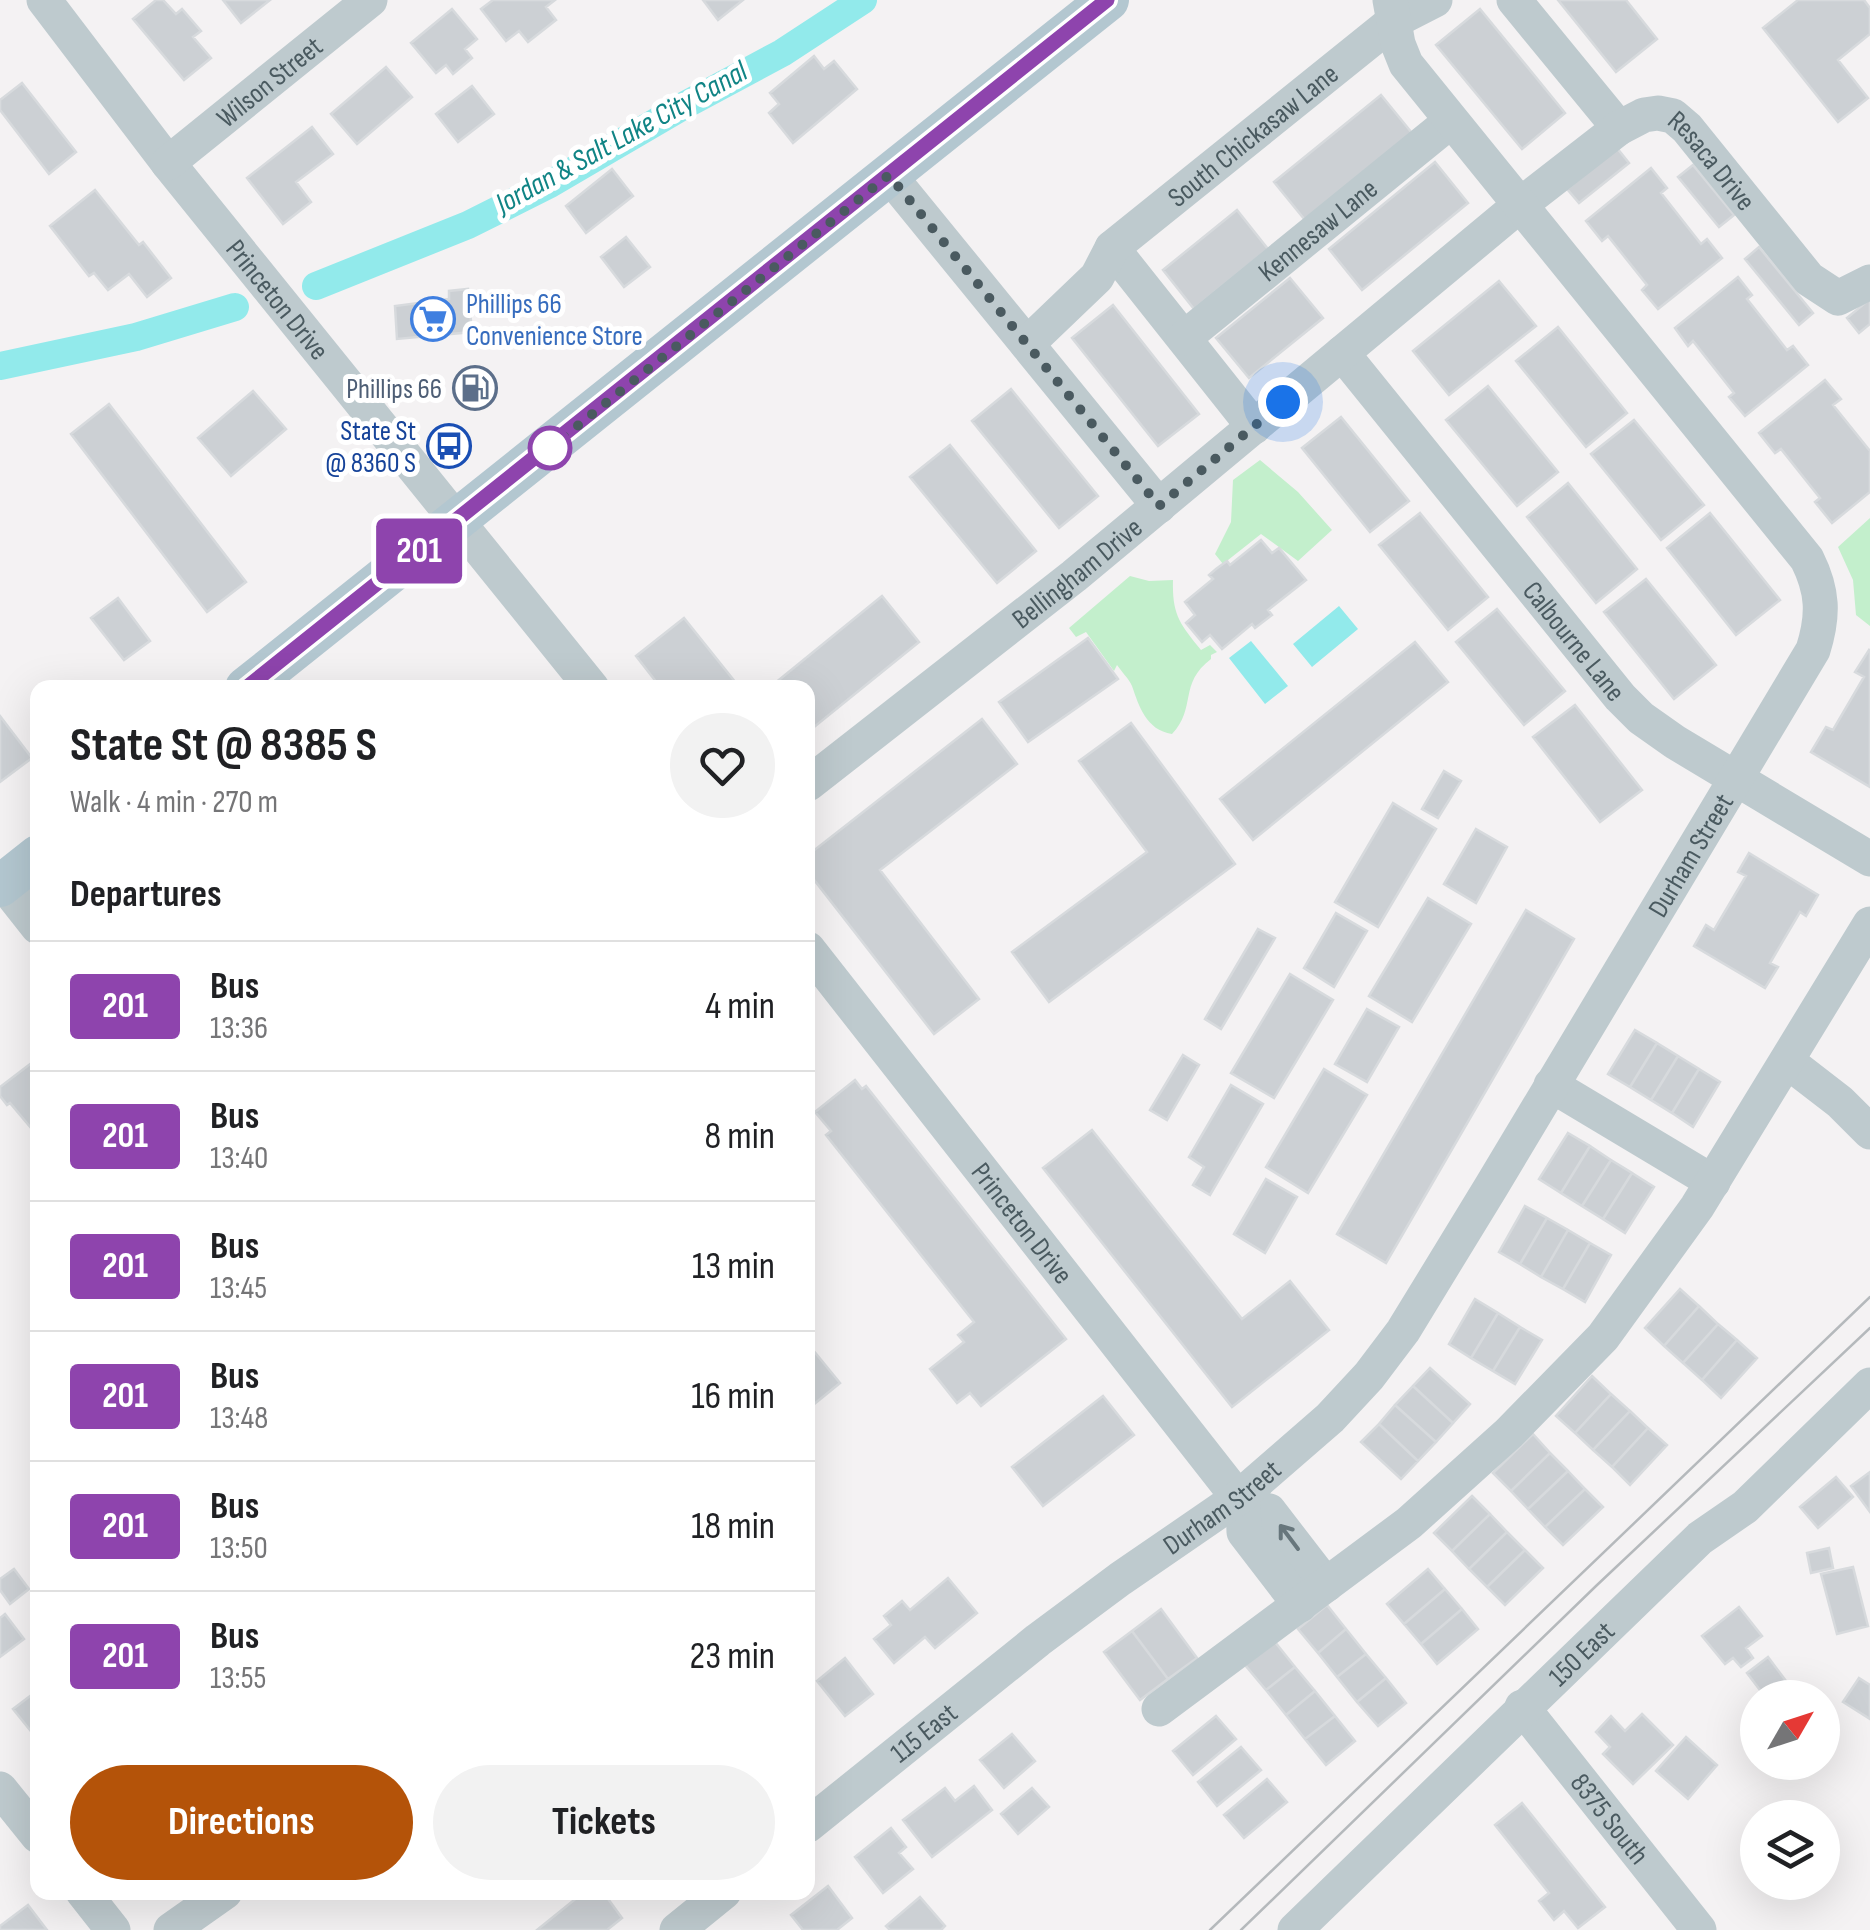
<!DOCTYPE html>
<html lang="en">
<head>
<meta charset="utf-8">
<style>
	body { margin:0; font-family:"Sofia Sans Condensed",sans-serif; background:#f2f2f2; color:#202124; height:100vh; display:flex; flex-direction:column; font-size:38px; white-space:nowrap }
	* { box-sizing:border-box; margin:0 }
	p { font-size:32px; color:#757577 }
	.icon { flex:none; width:55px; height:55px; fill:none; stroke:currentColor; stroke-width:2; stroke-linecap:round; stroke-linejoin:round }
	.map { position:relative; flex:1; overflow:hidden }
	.panel { position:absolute; left:30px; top:680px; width:785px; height:1220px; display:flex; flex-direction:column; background:#fff; border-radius:20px; box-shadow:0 10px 40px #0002 }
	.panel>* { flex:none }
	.badge { padding:0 20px; border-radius:8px; font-size:35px; line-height:65px }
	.needle { width:65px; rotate:51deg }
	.buttons { position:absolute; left:1740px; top:1680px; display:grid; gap:20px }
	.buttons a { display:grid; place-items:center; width:100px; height:100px; border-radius:50%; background:#fff; box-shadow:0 10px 40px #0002; font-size:50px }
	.you { position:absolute; width:50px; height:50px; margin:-25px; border:8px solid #fff; border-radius:50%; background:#1a73e8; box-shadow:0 0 0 15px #1a73e833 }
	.map>.badge { position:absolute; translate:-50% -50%; box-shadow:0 0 0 5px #fff }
	h2 { padding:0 40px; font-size:38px; line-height:90px }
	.round { display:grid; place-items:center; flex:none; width:105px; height:105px; border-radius:52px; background:#f2f2f2 }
	.summary { display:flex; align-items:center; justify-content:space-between; height:170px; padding:0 40px }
	h1 { font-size:48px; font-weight:700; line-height:75px }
	.primary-button { display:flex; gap:20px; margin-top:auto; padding:20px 40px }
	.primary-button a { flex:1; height:115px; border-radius:60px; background:#b45309; color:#fff; font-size:40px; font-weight:700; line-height:115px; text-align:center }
	.primary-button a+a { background:#f2f2f2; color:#202124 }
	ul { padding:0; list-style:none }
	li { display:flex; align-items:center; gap:30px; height:130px; padding:0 40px; border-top:2px solid #e0e0e0 }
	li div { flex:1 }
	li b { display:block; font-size:38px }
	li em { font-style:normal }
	li .badge { min-width:110px; font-weight:700; text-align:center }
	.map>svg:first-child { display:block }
</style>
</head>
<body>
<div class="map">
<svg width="1870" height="1930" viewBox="0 0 1870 1930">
	<rect width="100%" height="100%" fill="#f4f2f3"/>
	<!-- green -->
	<path fill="#c3efcc" d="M1260,460L1298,492L1332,530L1298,561L1261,534L1223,564L1215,554L1231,522L1233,480Z
		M1870,518V626L1856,615L1853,580L1838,547Z
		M1130,576L1149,581L1173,580C1172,615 1180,624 1201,650L1210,645L1217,652L1211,655V659C1178,684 1197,708 1172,734C1146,730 1139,706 1132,686C1129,679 1121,671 1117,665L1114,671L1086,632L1076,637L1069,628Z"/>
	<!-- water -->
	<path fill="#92eaeb" d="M1339,606L1358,629L1312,667L1293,644Z
		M1251,641L1288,686L1265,704L1229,658Z"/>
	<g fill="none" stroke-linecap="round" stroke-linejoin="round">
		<!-- canal -->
		<path stroke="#92eaeb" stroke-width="28" d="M316,286L468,225L550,184L685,105L782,53L863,0
			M0,366L136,337L235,307"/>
	</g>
	<!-- building -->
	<path fill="#ccd0d4" stroke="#d7dadd" stroke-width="2.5" d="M156,0H163L176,14L182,9L201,31L193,37L211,58L184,80L133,19Z
		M223,0H270L241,23Z
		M493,0H555L546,7L556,20L528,42L519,31L506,41L481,9Z
		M703,0H743L718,20Z
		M1558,0H1626L1657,39L1616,72Z
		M1798,0H1864L1870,8V34L1838,60L1868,98L1838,122L1763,28Z
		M452,9L477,39L465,49L472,58L453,74L446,65L436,73L411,43Z
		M1480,9L1565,113L1522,149L1436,45Z
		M814,56L824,69L834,61L857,89L793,143L769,113L779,104L770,93Z
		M386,67L412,97L357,144L331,114Z
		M22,83L76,152L49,174L0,110V100Z
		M472,86L494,114L458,142L436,114Z
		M1381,95L1412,133L1305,220L1274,182Z
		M312,127L333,154L296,182L311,202L283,224L247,178Z
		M1617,148L1629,163L1579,203L1567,189Z
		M1435,162L1468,203L1362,290L1329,249Z
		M1693,165L1734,215L1719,227L1678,177Z
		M1651,168L1667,188L1661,193L1701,244L1707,239L1722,258L1658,309L1642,290L1647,285L1608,236L1602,241L1586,221Z
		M612,169L633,196L586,233L566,206Z
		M95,190L139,245L143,242L171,278L147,297L129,274L108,290L94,273L89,276L50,226Z
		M1237,210L1268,249L1194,309L1163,270Z
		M626,237L650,267L624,287L601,257Z
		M1759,247L1813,313L1799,325L1745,259Z
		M1738,277L1752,295L1747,299L1787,350L1793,346L1808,365L1745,416L1729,397L1734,393L1693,341L1688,346L1675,328Z
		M1290,278L1323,318L1249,378L1216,338Z
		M1499,281L1536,326L1449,395L1413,351Z
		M468,289L472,332L397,339L395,306L449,299V291Z
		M1870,299V324L1859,333L1847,318Z
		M1113,305L1199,414L1158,446L1072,338Z
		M1558,327L1627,413L1586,447L1516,361Z
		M1825,380L1841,399L1833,405L1870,451V492L1832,523L1815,502L1820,498L1781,449L1775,453L1759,433Z
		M1488,386L1558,472L1517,506L1446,420Z
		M1011,389L1098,496L1059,528L972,421Z
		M253,391L286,429L231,476L198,438Z
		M109,404L246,582L207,612L71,434Z
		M1341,417L1409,501L1370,532L1302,448Z
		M1634,420L1704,505L1661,540L1591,454Z
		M950,445L1036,551L997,583L910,477Z
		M1568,483L1637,569L1596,603L1527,517Z
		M1420,513L1488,597L1448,630L1379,545Z
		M1710,513L1780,600L1736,635L1667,548Z
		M1261,540L1272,553L1279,548L1306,580L1268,610L1272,615L1255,628L1252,624L1222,649L1210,635L1202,642L1186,623L1195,615L1185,602L1213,579L1209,575L1216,569L1227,561L1230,565Z
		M1646,579L1716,665L1674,699L1604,612Z
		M882,596L919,642L808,732V688H769Z
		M118,598L150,641L124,660L91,618Z
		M1497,609L1565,691L1524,725L1456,642Z
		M684,618L740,688H661L636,656Z
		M1088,638L1118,679L1028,742L999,702Z
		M1415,642L1448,682L1253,840L1220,799Z
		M1869,650L1870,651V787L1811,752L1826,727L1833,730L1864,677L1855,672Z
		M1575,705L1642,790L1600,822L1533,737Z
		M0,716L32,758L0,782Z
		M982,719L1017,764L880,870L979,999L934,1034L808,872V855Z
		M1131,723L1235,864L1049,1002L1012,952L1147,852L1079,761Z
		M1444,771L1461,781L1438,818L1422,809Z
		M1393,803L1436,829L1378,927L1335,902Z
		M1476,829L1507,847L1476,903L1444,884Z
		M1749,853L1818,895L1806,916L1800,912L1770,963L1778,967L1765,988L1694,946L1706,925L1714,930L1746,876L1738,872Z
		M1428,898L1471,924L1412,1022L1369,996Z
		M1526,910L1574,939L1386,1263L1337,1234Z
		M1336,913L1367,931L1334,987L1304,968Z
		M1258,929L1275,938L1221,1029L1205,1019Z
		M1290,974L1333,1000L1274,1098L1231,1073Z
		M1367,1009L1399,1027L1367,1082L1335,1064Z
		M1635,1030L1657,1043L1630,1087L1608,1074Z
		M1657,1043L1678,1056L1651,1100L1630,1087Z
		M1183,1055L1199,1065L1167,1120L1150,1110Z
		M1678,1056L1699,1069L1672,1113L1651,1100Z
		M38,1058V1132L36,1134L10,1103L7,1105L0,1096V1087Z
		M1324,1069L1367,1095L1308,1193L1266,1167Z
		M1699,1069L1720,1082L1693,1127L1672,1113Z
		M855,1080L862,1089L866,1086L1066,1339L981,1406L970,1393L957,1403L930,1369L964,1342L958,1335L974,1322L826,1135L831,1131L815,1112Z
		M1231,1085L1263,1104L1210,1195L1193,1185L1204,1167L1189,1157Z
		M1092,1130L1242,1319L1290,1281L1329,1330L1232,1407L1043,1168Z
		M1568,1133L1590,1146L1561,1193L1539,1179Z
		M1590,1146L1611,1160L1582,1206L1561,1193Z
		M1611,1160L1632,1173L1603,1219L1582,1206Z
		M1632,1173L1654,1187L1625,1233L1603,1219Z
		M1266,1179L1297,1197L1265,1253L1234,1234Z
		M1525,1206L1547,1218L1520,1264L1499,1252Z
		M1547,1218L1568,1230L1541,1277L1520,1264Z
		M1568,1230L1590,1243L1563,1289L1541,1277Z
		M1590,1243L1611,1255L1585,1302L1563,1289Z
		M1680,1289L1699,1306L1664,1346L1645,1328Z
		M1475,1299L1498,1313L1471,1358L1449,1344Z
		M1699,1306L1718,1324L1683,1363L1664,1346Z
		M1498,1313L1520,1327L1493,1371L1471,1358Z
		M1718,1324L1737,1340L1702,1380L1683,1363Z
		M1520,1327L1542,1340L1515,1384L1493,1371Z
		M1737,1340L1757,1358L1721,1398L1702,1380Z
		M813,1350L840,1383L808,1409V1355Z
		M1430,1368L1470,1404L1453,1423L1413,1386Z
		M1592,1376L1611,1394L1575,1433L1556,1416Z
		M1413,1386L1453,1423L1436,1442L1395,1405Z
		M1611,1394L1630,1411L1593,1450L1575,1433Z
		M1103,1396L1134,1435L1043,1506L1012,1467Z
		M1395,1405L1436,1442L1418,1461L1379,1424Z
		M1630,1411L1648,1428L1612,1467L1593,1450Z
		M1379,1424L1418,1461L1401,1479L1361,1442Z
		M1648,1428L1667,1445L1630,1485L1612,1467Z
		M1533,1434L1550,1453L1511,1491L1493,1473Z
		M1550,1453L1568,1471L1528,1509L1511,1491Z
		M1568,1471L1585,1489L1545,1527L1528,1509Z
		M1870,1472V1512L1851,1486Z
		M1836,1477L1853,1497L1818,1528L1800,1507Z
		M1585,1489L1603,1507L1563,1545L1545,1527Z
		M1472,1496L1490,1514L1452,1551L1434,1533Z
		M1490,1514L1507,1532L1469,1569L1452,1551Z
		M1507,1532L1525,1550L1487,1587L1469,1569Z
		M1829,1548L1833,1568L1811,1573L1807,1553Z
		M1525,1550L1543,1568L1505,1605L1487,1587Z
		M1853,1567L1868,1626L1837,1634L1821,1574Z
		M14,1569L29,1589L10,1604L0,1590V1579Z
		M1428,1569L1445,1589L1404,1624L1387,1604Z
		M948,1578L977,1613L935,1648L925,1637L894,1663L874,1639L891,1625L884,1616L902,1601L910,1610Z
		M1445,1589L1462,1609L1421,1644L1404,1624Z
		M1327,1605L1346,1629L1318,1653L1298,1629Z
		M1739,1607L1762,1636L1746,1648L1753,1658L1741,1667L1733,1658L1725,1664L1702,1636Z
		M1161,1609L1197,1658L1168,1679L1132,1631Z
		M1462,1609L1478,1629L1437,1664L1421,1644Z
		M5,1614L24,1639L0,1657V1618Z
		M1346,1629L1366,1654L1337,1677L1318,1653Z
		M1132,1631L1168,1679L1140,1700L1104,1652Z
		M1275,1642L1295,1667L1266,1690L1245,1665Z
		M1366,1654L1386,1678L1357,1702L1337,1677Z
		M1768,1657L1792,1689L1800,1683L1812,1698H1766L1747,1673Z
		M845,1658L873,1694L845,1716L817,1681Z
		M1295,1667L1315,1691L1286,1715L1266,1690Z
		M1386,1678L1406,1703L1378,1726L1357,1702Z
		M1859,1678L1870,1685V1719L1843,1702Z
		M38,1690V1740L13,1709Z
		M1315,1691L1335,1716L1305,1739L1286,1715Z
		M1642,1714L1673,1745L1633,1784L1603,1754L1610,1747L1596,1732L1611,1716L1625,1731Z
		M1216,1716L1236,1739L1193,1775L1173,1751Z
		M1335,1716L1355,1741L1326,1765L1305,1739Z
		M1012,1734L1035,1761L1004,1788L980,1760Z
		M1686,1737L1717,1765L1688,1799L1656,1771Z
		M1241,1747L1261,1770L1217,1806L1198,1782Z
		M1267,1779L1287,1802L1244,1838L1224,1815Z
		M974,1786L992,1810L932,1857L903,1820L945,1788L955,1801Z
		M1032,1788L1049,1807L1018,1834L1001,1814Z
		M1522,1803L1605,1907L1578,1928L1564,1911L1554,1920L1539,1901L1549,1893L1495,1825Z
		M891,1828L906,1847L899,1853L913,1869L883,1893L855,1857Z
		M828,1886L852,1918L837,1930H803L791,1915Z
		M584,1892H603L622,1918L607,1930H537Z
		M920,1897L945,1926L941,1930H890L886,1926Z
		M28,1905L47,1930H0V1926Z"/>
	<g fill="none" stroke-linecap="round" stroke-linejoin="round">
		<!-- minor -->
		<g stroke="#becace" stroke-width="35">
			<path id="s1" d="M44,0L168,163L592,688"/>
			<path d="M1514,0L1619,128"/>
			<path id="s2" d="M168,163L370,0"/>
			<path d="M889,175L1159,506"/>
			<path d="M1112,248L1254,427"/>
			<path id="s3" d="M1184,338L1451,121"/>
			<path id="s4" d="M1027,344L1097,277L1112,248L1394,21L1435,0"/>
			<path id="s5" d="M1342,353L1620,697L1641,718L1675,742L1870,859"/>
			<path id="s6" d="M808,784L1074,576L1520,205L1619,128L1644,115L1658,113L1673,116L1687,128L1809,279L1838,298L1870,282"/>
			<path d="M3,883L38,927"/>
			<path id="s7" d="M808,949L1243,1504L1269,1511L1326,1585"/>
			<path d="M1787,1061L1840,1102L1870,1132"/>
			<path d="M1551,1085L1713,1182"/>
			<path d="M1243,1504L1244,1532L1300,1605"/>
			<path id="s8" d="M1522,1707L1699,1930"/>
			<path d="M1159,1709L1409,1523L1509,1433L1603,1337L1697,1207L1870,924"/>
			<path d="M0,1789L38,1836"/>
			<path id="s9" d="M808,1825L1038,1640L1120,1579L1238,1498L1330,1418L1369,1376L1403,1331L1491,1187L1813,650C1824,615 1823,591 1807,559L1406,64L1398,44L1390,0"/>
			<path d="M83,1892L113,1930"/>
			<path d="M171,1930L225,1892"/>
			<path d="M677,1930L724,1892"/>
			<path id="s10" d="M1295,1930L1700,1538L1745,1507L1870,1385"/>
		</g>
		<!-- major -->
		<path stroke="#b3c7d0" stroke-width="42" d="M246,688L1108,0
			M0,886L38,856"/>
		<!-- tram -->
		<path stroke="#b5b9bc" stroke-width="2.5" d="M1210,1930L1870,1297
			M1241,1930L1596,1586L1870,1328"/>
	</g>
	<!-- one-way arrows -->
	<defs><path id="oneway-shaft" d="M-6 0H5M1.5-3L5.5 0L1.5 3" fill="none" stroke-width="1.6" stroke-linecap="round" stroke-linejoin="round" transform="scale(2.5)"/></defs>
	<use stroke="#67767c" href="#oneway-shaft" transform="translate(1289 1537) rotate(-127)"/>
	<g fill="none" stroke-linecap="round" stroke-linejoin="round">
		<!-- line casing -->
		<g stroke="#fff" stroke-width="22">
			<path id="line" d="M246,688L1107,0"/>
		</g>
		<!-- line -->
		<use href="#line" stroke="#8e44ad" stroke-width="15"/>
		<!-- walk -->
		<path stroke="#4a5a60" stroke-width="10" stroke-dasharray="0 18" d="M550,448L889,175L1159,506L1283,402"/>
	</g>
	<!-- icons -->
	<defs>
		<g id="supermarket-ring" transform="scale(2.25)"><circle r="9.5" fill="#fff" stroke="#3f7fe0" stroke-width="1.5"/><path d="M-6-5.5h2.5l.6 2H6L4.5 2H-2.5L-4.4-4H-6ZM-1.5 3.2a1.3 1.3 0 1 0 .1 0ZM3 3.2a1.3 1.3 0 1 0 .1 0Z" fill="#3f7fe0"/></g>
		<g id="fuel-ring" transform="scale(2.25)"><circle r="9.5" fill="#fff" stroke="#5c6f8a" stroke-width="1.5"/><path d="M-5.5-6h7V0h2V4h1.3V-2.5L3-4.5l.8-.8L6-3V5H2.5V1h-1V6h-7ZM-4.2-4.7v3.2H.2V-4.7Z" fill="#5c6f8a"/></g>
		<g id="bus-ring" transform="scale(2.25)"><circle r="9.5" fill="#fff" stroke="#1a4fb4" stroke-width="1.5"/><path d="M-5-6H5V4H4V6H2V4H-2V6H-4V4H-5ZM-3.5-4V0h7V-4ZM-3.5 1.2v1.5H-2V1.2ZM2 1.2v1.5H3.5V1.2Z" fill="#1a4fb4"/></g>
	</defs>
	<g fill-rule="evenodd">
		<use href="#supermarket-ring" x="433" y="319"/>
		<use href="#fuel-ring" x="475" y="388"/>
		<use href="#bus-ring" x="449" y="446"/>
	</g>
	<!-- markers -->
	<circle fill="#fff" stroke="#8e44ad" stroke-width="5" cx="550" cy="448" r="20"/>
	<g text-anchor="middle" stroke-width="10" stroke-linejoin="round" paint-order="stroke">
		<!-- street labels -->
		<g font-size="28" fill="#4a5a60" stroke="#fff">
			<text dy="10" stroke="none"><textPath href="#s2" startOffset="130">Wilson Street</textPath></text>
			<text dy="10" stroke="none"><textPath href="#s4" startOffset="310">South Chickasaw Lane</textPath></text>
			<text dy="10" stroke="none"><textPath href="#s6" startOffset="1160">Resaca Drive</textPath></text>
			<text dy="10" stroke="none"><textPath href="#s3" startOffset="172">Kennesaw Lane</textPath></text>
			<text dy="10" stroke="none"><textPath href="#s1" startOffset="380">Princeton Drive</textPath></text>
			<text dy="10" stroke="none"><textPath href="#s6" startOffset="342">Bellingham Drive</textPath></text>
			<text dy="10" stroke="none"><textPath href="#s5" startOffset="370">Calbourne Lane</textPath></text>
			<text dy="10" stroke="none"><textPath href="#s9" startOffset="1332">Durham Street</textPath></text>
			<text dy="10" stroke="none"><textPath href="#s7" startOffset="348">Princeton Drive</textPath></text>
			<text dy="10" stroke="none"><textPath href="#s9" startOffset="522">Durham Street</textPath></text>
			<text dy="10" stroke="none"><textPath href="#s10" startOffset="398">150 East</textPath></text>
			<text dy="10" stroke="none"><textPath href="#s9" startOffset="148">115 East</textPath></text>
			<text dy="10" stroke="none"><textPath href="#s8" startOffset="142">8375 South</textPath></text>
		</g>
		<!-- shop labels -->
		<g font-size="28" fill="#366cbe" stroke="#fff" text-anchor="start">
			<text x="466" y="313">Phillips 66<tspan x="466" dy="32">Convenience Store</tspan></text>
		</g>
		<!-- service labels -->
		<g font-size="28" fill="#4e5e75" stroke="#fff" text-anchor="end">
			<text x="442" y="398">Phillips 66</text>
		</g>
		<!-- transit labels -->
		<g font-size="28" fill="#164399" stroke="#fff" text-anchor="end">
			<text x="416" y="440">State St<tspan x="416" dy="32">@ 8360 S</tspan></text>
		</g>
		<!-- water labels -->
		<g font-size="30" font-style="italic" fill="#108485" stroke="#fff">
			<text transform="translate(621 137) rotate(-29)" y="10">Jordan &amp; Salt Lake City Canal</text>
		</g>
	</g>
</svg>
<div class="buttons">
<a><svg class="needle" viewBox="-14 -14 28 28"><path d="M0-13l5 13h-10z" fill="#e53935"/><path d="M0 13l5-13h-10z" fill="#757577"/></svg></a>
<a><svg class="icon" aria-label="layers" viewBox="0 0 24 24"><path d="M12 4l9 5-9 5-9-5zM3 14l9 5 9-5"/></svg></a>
</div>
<div class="you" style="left:1283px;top:402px"></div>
<b class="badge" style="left:419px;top:551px;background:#8e44ad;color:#fff">201</b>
<section class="panel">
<div class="summary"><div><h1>State St @ 8385 S</h1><p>Walk · 4 min · 270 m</p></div><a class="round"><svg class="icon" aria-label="heart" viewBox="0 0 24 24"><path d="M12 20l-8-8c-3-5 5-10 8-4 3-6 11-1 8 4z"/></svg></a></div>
<h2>Departures</h2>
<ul>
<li><span class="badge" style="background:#8e44ad;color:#fff">201</span><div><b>Bus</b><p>13:36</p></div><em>4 min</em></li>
<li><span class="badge" style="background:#8e44ad;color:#fff">201</span><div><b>Bus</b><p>13:40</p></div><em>8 min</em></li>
<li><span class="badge" style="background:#8e44ad;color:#fff">201</span><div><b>Bus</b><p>13:45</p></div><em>13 min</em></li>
<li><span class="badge" style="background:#8e44ad;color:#fff">201</span><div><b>Bus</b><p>13:48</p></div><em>16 min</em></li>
<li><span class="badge" style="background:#8e44ad;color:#fff">201</span><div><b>Bus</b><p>13:50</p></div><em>18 min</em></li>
<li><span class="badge" style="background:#8e44ad;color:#fff">201</span><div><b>Bus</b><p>13:55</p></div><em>23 min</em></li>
</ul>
<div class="primary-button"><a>Directions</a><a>Tickets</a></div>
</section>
</div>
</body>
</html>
